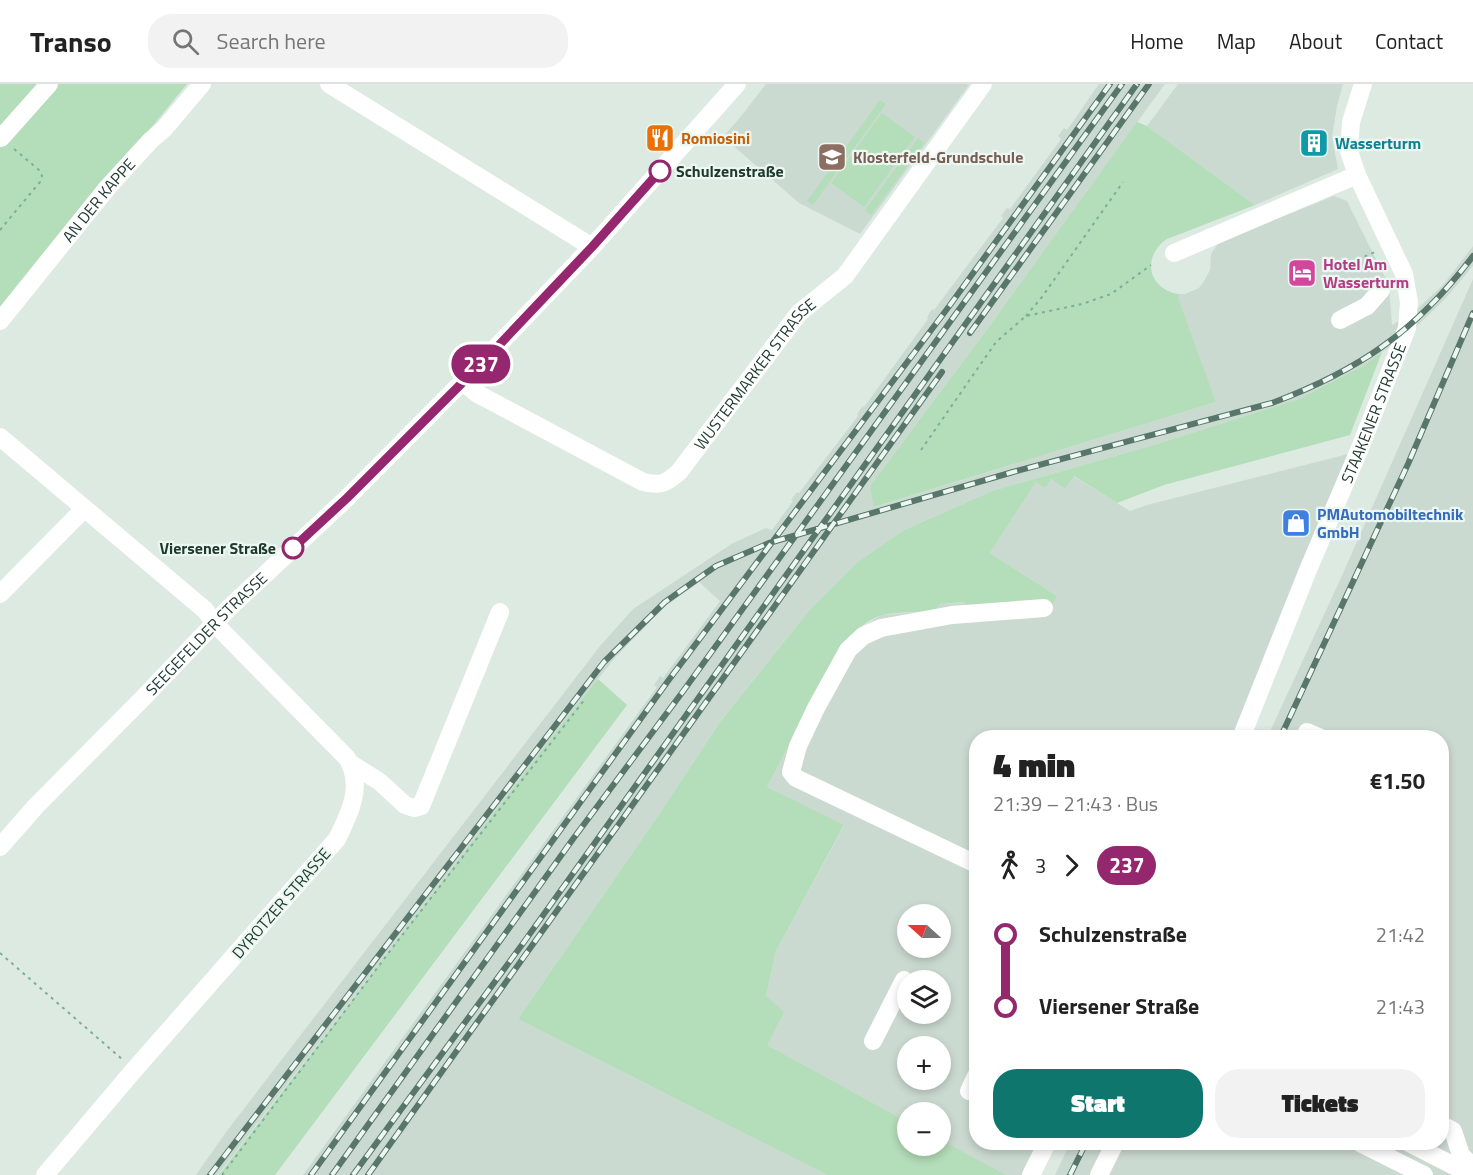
<!DOCTYPE html>
<html lang="en">
<head>
<meta charset="utf-8">
<style>
	body { margin:0; font-family:"Titillium Web",sans-serif; background:#f2f2f2; color:#222; height:100vh; display:flex; flex-direction:column; font-size:22px; white-space:nowrap }
	* { box-sizing:border-box; margin:0 }
	p { font-size:20px; color:#767676 }
	.icon { flex:none; width:33px; height:33px; fill:none; stroke:currentColor; stroke-width:2; stroke-linecap:round; stroke-linejoin:round }
	.map { position:relative; flex:1; overflow:hidden }
	.side { position:absolute; left:969px; top:646px; width:480px; height:420px; display:flex; flex-direction:column; background:#fff; border-radius:24px; box-shadow:0 3px 9px #0003 }
	.side>* { flex:none }
	.badge { padding:0 12px; border-radius:20px; font-size:21px; line-height:39px }
	.needle { width:39px; rotate:291deg }
	.buttons { position:absolute; left:897px; top:820px; display:grid; gap:12px }
	.buttons a { display:grid; place-items:center; width:54px; height:54px; border-radius:50%; background:#fff; box-shadow:0 3px 9px #0003; font-size:30px }
	.map>.badge { position:absolute; translate:-50% -50%; box-shadow:0 0 0 3px #fff }
	.legs { display:flex; align-items:center; gap:9px; height:66px; padding:0 24px; font-size:20px }
	.legs p { margin-inline-start:auto }
	.head { display:flex; align-items:center; justify-content:space-between; height:102px; padding:0 24px }
	h1 { font-size:33px; font-weight:800; line-height:45px }
	.cta { display:flex; gap:12px; margin-top:auto; padding:12px 24px }
	.cta a { flex:1; height:69px; border-radius:24px; background:#0f766e; color:#fff; font-size:24px; font-weight:800; line-height:69px; text-align:center }
	.cta a+a { background:#f2f2f2; color:#222 }
	ul { padding:0 24px; list-style:none }
	li { display:flex; align-items:center; gap:21px; height:72px; font-size:22px }
	li i { display:grid; place-items:center; width:9px; height:100%; margin:0 8px; background:currentColor }
	li i::after { content:''; width:15px; height:15px; margin:-8px; border:4px solid; border-radius:50%; background:#fff }
	li p { margin-inline-start:auto }
	li:first-child i { background:linear-gradient(#0000 50%,currentColor 0) }
	li:last-child i { background:linear-gradient(currentColor 50%,#0000 0) }
	header { display:flex; align-items:center; gap:36px; box-sizing:border-box; height:84px; padding:0 30px; background:#fff; border-bottom:2px solid #e0e0e0 }
	header strong { font-size:28px }
	nav { display:flex; gap:33px; margin-inline-start:auto; font-size:21px }
	.search { width:420px; height:54px; background:#f2f2f2; display:flex; align-items:center; gap:15px; box-sizing:border-box; padding:0 21px; border-radius:24px; color:#767676; font-size:22px }
	.map>svg:first-child { display:block }
</style>
</head>
<body>
<header>
<strong>Transo</strong>
<div class="search"><svg class="icon" aria-label="search" viewBox="0 0 24 24"><circle cx="10" cy="10" r="6"/><path d="M15 15l6 6"/></svg>Search here</div>
<nav><a>Home</a><a>Map</a><a>About</a><a>Contact</a></nav>
</header>
<div class="map">
<svg width="1473" height="1091" viewBox="0 0 1473 1091">
	<rect width="100%" height="100%" fill="#ddeae2"/>
	<!-- built -->
	<path fill="#cbdad1" fill-rule="evenodd" d="M766,0H966L969,1L860,150L799,119L723,53L742,31Z
		M1099,0H1165L985,248L870,402L875,423L1216,318L1178,217V210H1185L1199,204L1204,197L1210,186L1211,170L1219,158L1334,112L1347,117L1389,201L1392,241L1419,223L1443,201L1473,162V182L1445,215L1417,242L1363,282L1299,315L1157,360L992,407L902,447L855,480L811,524L720,638L660,729L518,935L827,1091H303L657,603L654,601L660,592L663,594L720,517L699,498L664,523L614,575L542,666L218,1091H196L226,1048L600,562L633,525L733,459L766,444L772,446L793,417L791,416L797,408L799,409L858,332L857,330L863,322L864,323L928,235L927,233L932,225L934,226L1003,134L1001,132L1007,124L1010,125L1061,55L1058,52L1064,44L1067,46Z
		M1178,0H1343L1337,22L1332,53L1338,85L1255,121L1147,42Z
		M1473,195V1091H1055L1070,1059H1442V654H1267L1340,496Z
		M1368,365L1248,654H976V1059H1056L1041,1091H1005L941,1057L940,1029H908L907,1040L767,961L766,912L776,867L844,742L767,703L841,562L849,552L881,531L934,527L940,520L1057,512L990,469L1036,398L1073,392L1130,427L1147,421ZM908,831H940V864H908ZM908,897H940V930H908ZM908,963H940V996H908Z"/>
	<!-- green -->
	<path fill="#b4ddb9" d="M0,0H187L0,228Z
		M880,16L886,20L813,121L807,117Z
		M882,29L915,53L864,123L831,99Z
		M1137,38L1147,42L1255,121L1167,155C1142,172 1147,204 1178,210L1179,217L1216,318L874,423L870,402L985,248Z
		M918,54L924,59L871,131L865,126Z
		M1382,268L1350,351L1164,401L1117,419L1074,392L1065,404L1051,395L1045,404L1036,398L990,469L1057,512L1049,526H971L964,518L940,520L935,527C920,528 896,528 882,531C868,535 850,551 841,562L767,703L844,741L776,867L766,912L784,928L767,961L907,1038L908,1062H940L941,1056L1006,1091H827L518,935L660,729L720,638L811,524L855,480L902,447L992,407L1157,360L1299,315L1363,282Z
		M598,595L627,621L275,1091H219L542,666Z"/>
	<g fill="none" stroke-linecap="round" stroke-linejoin="round">
		<!-- path -->
		<path stroke="#7bb097" stroke-width="2" stroke-dasharray="3 4.5" stroke-linecap="butt" d="M0,146L40,98L42,92L39,86L14,65
			M1344,182L1377,167
			M1026,232L1042,213L1123,98
			M921,366L996,258L1026,232L1082,220L1111,210L1151,181
			M0,869L123,976
			M222,1091L393,863L585,615"/>
		<!-- minor -->
		<g stroke="#fff" stroke-width="18">
			<path d="M329,0L592,163"/>
			<path d="M1,54L49,0"/>
			<path d="M1174,169L1357,91"/>
			<path d="M1340,236L1367,222L1381,206"/>
			<path id="s1" d="M0,237L108,103L151,56L164,45L202,0"/>
			<path id="s2" d="M463,298L476,309L643,398C661,402 665,400 679,388L799,229L845,192L983,0"/>
			<path d="M0,353L205,526L215,540L347,674C364,701 350,729 337,755L134,986L45,1091"/>
			<path d="M0,510L84,425"/>
			<path id="s3" d="M1241,654L1308,486L1360,364L1407,244L1409,218L1404,190L1357,91L1349,67L1351,38L1363,0"/>
			<path d="M1304,654L1307,648L1321,654"/>
			<path d="M350,679L380,698L405,721L414,724L421,722L500,528"/>
			<path id="s4" d="M0,763L36,722L144,613L229,524L347,414L481,279L592,163L737,0"/>
			<path d="M976,780L796,694L791,688L798,662L816,624L848,566L863,552L881,544L952,531L1044,524"/>
			<path d="M873,957L904,896"/>
			<path d="M969,1007L976,992"/>
			<path d="M1442,1041L1453,1047L1461,1071L1473,1083"/>
			<path d="M1360,1059L1424,1091"/>
			<path d="M1409,1059L1462,1086L1473,1084"/>
			<path d="M1031,1091L1047,1059"/>
			<path d="M1099,1091L1115,1059"/>
		</g>
		<!-- rail casing -->
		<g stroke="#58776a" stroke-width="6">
			<path id="rail" d="M970,249L1149,0
				M1280,654L1408,380L1473,229
				M210,1091L604,578L665,518L716,482L769,459L1013,388L1272,319C1360,286 1416,247 1473,172
				M311,1091L668,597L950,221L1110,0
				M332,1091L573,755L684,606L1122,0
				M353,1091L524,858L1137,0
				M368,1091L942,288
				M1070,1091L1086,1059"/>
		</g>
		<!-- rail -->
		<use href="#rail" stroke="#edf7f1" stroke-width="4" stroke-dasharray="11" stroke-linecap="butt"/>
	</g>
	<g fill="none" stroke-linecap="round" stroke-linejoin="round">
		<!-- line-1 casing -->
		<g stroke="#fff" stroke-width="14">
			<path id="line-1" d="M293,464L347,414L482,279L592,163L660,87"/>
		</g>
		<!-- line-1 -->
		<use href="#line-1" stroke="#95276e" stroke-width="9"/>
	</g>
	<!-- icons -->
	<defs>
		<g id="restaurant-square" transform="scale(1.5)"><rect x="-9" y="-9" width="18" height="18" rx="4" fill="#e8710a" stroke="#edf7f1"/><path d="M-5-6h1v4h1v-4h1v4h1v-4h1v5L-1.5 .5V6h-2V.5L-5-1ZM5-6V6H3V1.5H1.5Q1.5-4 5-6Z" fill="#fff"/></g>
		<g id="building-square" transform="scale(1.5)"><rect x="-9" y="-9" width="18" height="18" rx="4" fill="#0f9aa8" stroke="#edf7f1"/><path d="M-4-6H4V6H1V3H-1V6H-4ZM-2.5-4.3h1.7v1.8h-1.7ZM.8-4.3h1.7v1.8H.8ZM-2.5-1h1.7V.8h-1.7ZM.8-1h1.7V.8H.8Z" fill="#fff"/></g>
		<g id="school-square" transform="scale(1.5)"><rect x="-9" y="-9" width="18" height="18" rx="4" fill="#8d6e63" stroke="#edf7f1"/><path d="M0-5L7-2L0 1L-7-2ZM-4 1L0 2.5L4 1V4Q0 6-4 4Z" fill="#fff"/></g>
		<g id="hotel-square" transform="scale(1.5)"><rect x="-9" y="-9" width="18" height="18" rx="4" fill="#d1479c" stroke="#edf7f1"/><path d="M-6-4.5h1.5V1H6V5H4.5V3h-9V5H-6ZM-4 0a1.8 1.8 0 1 1 3.6 0ZM.5 0V-2.5h3Q6-2.5 6 0Z" fill="#fff"/></g>
		<g id="shop-square" transform="scale(1.5)"><rect x="-9" y="-9" width="18" height="18" rx="4" fill="#3f7fe0" stroke="#edf7f1"/><path d="M-5-2.5h2.3a2.7 3.5 0 0 1 5.4 0H5L5.5 6h-11ZM-1.5-2.5h3a1.5 2.3 0 0 0-3 0Z" fill="#fff"/></g>
	</defs>
	<g fill-rule="evenodd">
		<use href="#restaurant-square" x="660" y="54"/>
		<use href="#building-square" x="1314" y="59"/>
		<use href="#school-square" x="832" y="73"/>
		<use href="#hotel-square" x="1302" y="189"/>
		<use href="#shop-square" x="1296" y="439"/>
	</g>
	<!-- markers -->
	<g fill="#fff" stroke="#95276e" stroke-width="3">
		<circle cx="660" cy="87" r="10"/>
		<circle cx="293" cy="464" r="10"/>
	</g>
	<g text-anchor="middle" stroke-width="4.5" stroke-linejoin="round" paint-order="stroke">
		<!-- food labels -->
		<g font-size="16" font-weight="bold" fill="#c56008" stroke="#edf7f1" text-anchor="start">
			<text x="681" y="60">Romiosini</text>
		</g>
		<!-- culture labels -->
		<g font-size="16" font-weight="bold" fill="#0d838f" stroke="#edf7f1" text-anchor="start">
			<text x="1335" y="65">Wasserturm</text>
		</g>
		<!-- education labels -->
		<g font-size="16" font-weight="bold" fill="#785e54" stroke="#edf7f1" text-anchor="start">
			<text x="853" y="79">Klosterfeld-Grundschule</text>
		</g>
		<!-- stop labels -->
		<g font-size="16" font-weight="bold" fill="#1e3a2e" stroke="#edf7f1" text-anchor="start">
			<text x="676" y="93">Schulzenstraße</text>
			<text x="276" y="470" text-anchor="end">Viersener Straße</text>
		</g>
		<!-- street labels -->
		<g font-size="16" fill="#1e3a2e" stroke="#edf7f1">
			<text dy="6" stroke="none"><textPath href="#s1" startOffset="156">AN DER KAPPE</textPath></text>
			<text dy="6" stroke="none"><textPath href="#s2" startOffset="370">WUSTERMARKER STRASSE</textPath></text>
			<text dy="6" stroke="none"><textPath href="#s3" startOffset="351">STAAKENER STRASSE</textPath></text>
			<text dy="6" stroke="none"><textPath href="#s4" startOffset="297">SEEGEFELDER STRASSE</textPath></text>
			<text transform="translate(281 819) rotate(-49)" y="6">DYROTZER STRASSE</text>
		</g>
		<!-- hotel labels -->
		<g font-size="16" font-weight="bold" fill="#b23c85" stroke="#edf7f1" text-anchor="start">
			<text x="1323" y="186">Hotel Am<tspan x="1323" dy="18">Wasserturm</tspan></text>
		</g>
		<!-- shop labels -->
		<g font-size="16" font-weight="bold" fill="#366cbe" stroke="#edf7f1" text-anchor="start">
			<text x="1317" y="436">PMAutomobiltechnik<tspan x="1317" dy="18">GmbH</tspan></text>
		</g>
	</g>
</svg>
<div class="buttons">
<a><svg class="needle" viewBox="-14 -14 28 28"><path d="M0-13l5 13h-10z" fill="#e53935"/><path d="M0 13l5-13h-10z" fill="#767676"/></svg></a>
<a><svg class="icon" aria-label="layers" viewBox="0 0 24 24"><path d="M12 4l9 5-9 5-9-5zM3 14l9 5 9-5"/></svg></a>
<a>+</a>
<a>−</a>
</div>
<b class="badge" style="left:481px;top:280px;background:#95276e;color:#fff">237</b>
<section class="side">
<div class="head"><div><h1>4 min</h1><p>21:39 – 21:43 · Bus</p></div><b>€1.50</b></div>
<div class="legs"><svg class="icon" aria-label="walk" viewBox="0 0 24 24"><circle cx="13" cy="4" r="2"/><path d="M13 8l-2 6 4 7M11 14l-3 7M7 12l3-4h3l4 4"/></svg>3<svg class="icon" aria-label="forward" viewBox="0 0 24 24"><path d="M9 5l7 7-7 7"/></svg><b class="badge" style="background:#95276e;color:#fff">237</b></div>
<ul>
<li><i style="color:#95276e"></i><b>Schulzenstraße</b><p>21:42</p></li>
<li><i style="color:#95276e"></i><b>Viersener Straße</b><p>21:43</p></li>
</ul>
<div class="cta"><a>Start</a><a>Tickets</a></div>
</section>
</div>
</body>
</html>
